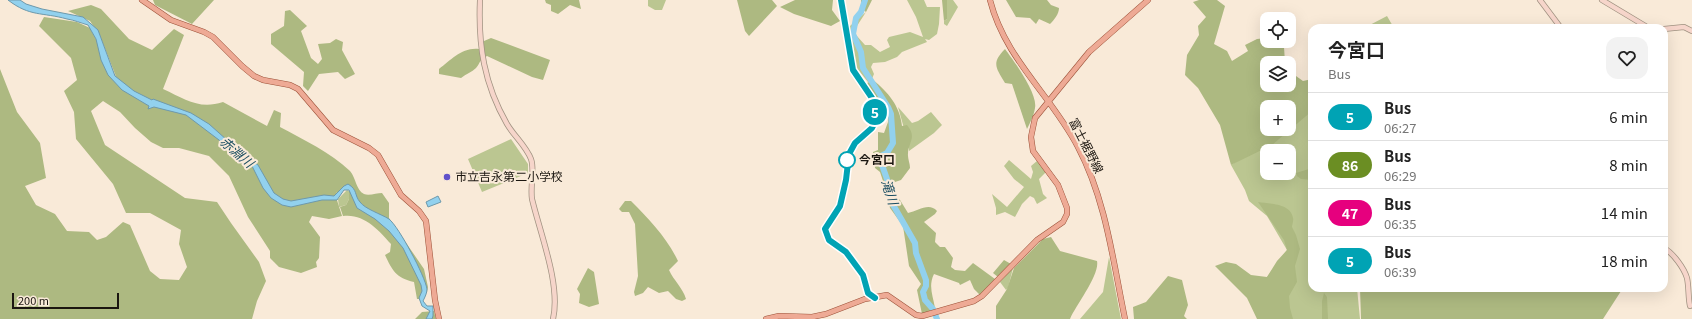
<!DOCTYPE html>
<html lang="en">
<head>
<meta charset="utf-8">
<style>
	body { margin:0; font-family:Georgia,"Noto Sans JP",serif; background:#f2f2f2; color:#222; height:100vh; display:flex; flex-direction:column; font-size:15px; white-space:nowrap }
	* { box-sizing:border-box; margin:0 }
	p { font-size:13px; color:#767676 }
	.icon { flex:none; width:22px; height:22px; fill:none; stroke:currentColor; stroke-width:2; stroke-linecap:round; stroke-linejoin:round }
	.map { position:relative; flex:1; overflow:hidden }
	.drawer { position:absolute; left:1308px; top:24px; width:360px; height:268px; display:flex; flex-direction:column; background:#fff; border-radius:12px; box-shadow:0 4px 16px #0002 }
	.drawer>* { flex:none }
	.badge { padding:0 8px; border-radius:13px; font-size:14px; line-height:26px }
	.tools { position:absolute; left:1260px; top:12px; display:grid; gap:8px }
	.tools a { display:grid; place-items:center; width:36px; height:36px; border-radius:8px; background:#fff; box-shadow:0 4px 16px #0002; font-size:20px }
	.scale { position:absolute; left:12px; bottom:10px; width:107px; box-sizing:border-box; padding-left:4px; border:2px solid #1b1610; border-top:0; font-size:11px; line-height:14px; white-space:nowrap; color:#1b1610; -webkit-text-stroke:3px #f9ead8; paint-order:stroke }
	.map>.badge { position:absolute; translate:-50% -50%; box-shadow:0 0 0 2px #fff }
	.round { display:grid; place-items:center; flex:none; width:42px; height:42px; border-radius:12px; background:#f2f2f2 }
	.headline { display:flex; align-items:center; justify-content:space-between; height:68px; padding:0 20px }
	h1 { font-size:19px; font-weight:700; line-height:30px }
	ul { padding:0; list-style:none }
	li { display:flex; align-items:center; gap:12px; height:48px; padding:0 20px; border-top:1px solid #e0e0e0 }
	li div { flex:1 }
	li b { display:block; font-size:15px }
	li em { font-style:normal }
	li .badge { min-width:44px; font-weight:700; text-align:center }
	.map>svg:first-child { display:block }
</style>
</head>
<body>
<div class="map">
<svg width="1692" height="319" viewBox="0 0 1692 319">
	<rect width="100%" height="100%" fill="#f9ead8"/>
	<!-- green -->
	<path fill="#bbc691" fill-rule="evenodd" d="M648,0H666L662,10H655L648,6Z
		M907,0H924L927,7H940L939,24L937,34L929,40L925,39L927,42L902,52L897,57L885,62L873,63L871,67L874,74L871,81L868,82L856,67L850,35V26L866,12L855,29L856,35L865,45H871L880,52L890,47L887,40L889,37L910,32L923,37L916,17Z
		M947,0H953L958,7L947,26L944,24V21L947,19Z
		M1387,16L1394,28H1364Z
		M898,107L912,123L918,121L931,112L942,125L934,133L909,151V146Z
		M1312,109V288H1357L1360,319H1260L1267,277L1287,250L1267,216L1249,201L1245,190L1231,165L1289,129ZM1267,151H1289V173H1267Z
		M511,139L528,164V173L482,192L468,159Z
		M1009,160L1031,179L1033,172L1031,166L1037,161L1046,172L1039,179L1043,194L1047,198L1037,204L1034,198L1030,196L1022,204L1015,217L1005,212L996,215V208L992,194L1007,207L1024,187L1014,179L1004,166Z
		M347,190L349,191V199L346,205L339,207L338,199Z
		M1109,257L1121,319H1080L1103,292Z
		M1013,268L1008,288L1006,290L1000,282Z"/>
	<!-- forest -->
	<path fill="#adb981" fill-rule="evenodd" d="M153,0H214L192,24L155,5Z
		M545,0H579L581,9L570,5L558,14L551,11V5L546,3Z
		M737,0H772L777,6L749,36L745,31Z
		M795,0H833L832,10L840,21L831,26L794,14L780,7Z
		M861,0H872L866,12L861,8Z
		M942,0H947V19L944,21Z
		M1006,0H1047L1051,5L1059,8C1059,14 1054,20 1050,24L1039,19L1036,24L1030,18L1016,17Z
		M1199,0H1217L1225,6L1214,44L1227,51L1232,61L1248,51L1245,45L1257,39L1267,38V41H1278L1284,47L1285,63H1267V85H1289V71L1303,81L1312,79V111L1272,145L1231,165L1220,125L1198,88L1185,75L1187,55L1199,35L1198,26L1206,17L1193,2ZM1267,107H1289V129H1267Z
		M91,5L101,9L129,39L152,50L174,29L184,35L163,89C185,99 199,110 223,102L267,126L274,110L281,113L280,127C304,140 330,152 350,171C356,178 356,190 364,194C369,196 377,193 382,193L389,203V218L424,269L428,287L427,292L420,299H417L414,282C396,278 392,270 385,255L390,252L391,244C379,230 363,213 343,216L340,207L346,205L349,199V187L336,193V197L342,216L329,219L312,216L309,222L320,237L319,258L316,262L317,267L301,273L279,267L270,258V251L248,217L229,176L209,156L179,148H163L151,142L135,128L120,112L103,101L91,111L105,145L185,198L217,202L231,223L259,262L266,281L257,301L252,319H0V69L17,112L40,143L46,178L25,186L36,205L55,214L67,231L89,232L97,240L106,237L123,222L130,225L150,271L160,279L179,280L187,267L179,244L181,230L150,213H126L113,184L76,139L74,112L64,91L77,80L71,58L39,26L44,17L77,22L90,28L117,79L100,36L90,21L68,11Z
		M290,10L307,26L301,31L311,58L318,64L322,59L318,44L330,43L336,39L343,42L342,50L355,74L345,79L338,72L319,74L308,91L303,86L304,72L271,44V34L284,26L285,11Z
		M491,38L550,60L543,80L532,77L487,56C479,60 481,62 476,68C472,72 466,74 461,78L439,74V69C451,60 462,47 479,49L484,41Z
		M1005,49C1014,61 1038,94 1035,108C1034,115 1030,123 1027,129L1012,84L1005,83C996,68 991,63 1005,49Z
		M873,80C888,92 900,106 902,126L907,125C918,138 907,143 908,156C908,159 910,164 910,168L901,180L892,183L891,191L900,200L908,213C918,211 929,202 937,211L935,214L924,222L936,233L935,242L940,247H945L953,258L951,267L955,270L965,271L973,263L995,279L980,295L974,289L970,280L960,285L959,283L934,274C928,286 933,296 935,308L928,312L922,314L917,290L921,284L909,266L903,226L890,208L886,194V185L883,181L880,172L875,168L873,152L878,150V132L884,133L888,122V115L876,103L867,83Z
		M1312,168V180L1301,179L1297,176L1296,173Z
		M625,201H631C649,219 667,238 678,261L669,270C674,281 683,288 686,299L682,301L676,299L668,291L659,293L648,287L643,293L635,296L634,292L638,276L635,224L629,212H622L619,209Z
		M1258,202C1269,204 1291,203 1293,218C1294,220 1292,225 1292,227L1296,235L1300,249L1295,266L1297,282L1289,296L1290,308L1293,319H1257L1247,298L1215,266L1226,262L1236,264L1251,275L1267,277L1277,261L1287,250L1284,240Z
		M1051,237L1060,251L1097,261C1100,275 1076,305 1070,319H996V306L1007,289L1014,268L1043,239Z
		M1004,260L1011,264L998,277L993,273Z
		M588,268L594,272L599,304L589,307L579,303L580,294L577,289Z
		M1168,276L1182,280L1188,305L1184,316L1187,319H1134L1133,307L1146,302Z
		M1360,288H1623L1603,319H1361Z
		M1324,293L1327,297L1328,319H1322V301Z
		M434,311L436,319H415L422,312Z"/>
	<!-- water -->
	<path fill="#92d1ee" stroke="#6e99ab" d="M8,0H20L26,4L42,9L83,17L98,30L115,76L134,91L152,100L153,99L191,113L209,124L237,149L258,165L274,193L283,199L291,201L324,195L334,196L344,186L348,184C358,190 354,195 360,202C365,209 381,214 389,219C399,227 425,276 427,289C427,293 425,297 423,301L427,306H433V316L432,319H426L430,311L422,306L419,298L422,291L421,285L403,248L389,231L375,219L357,208L349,190H344L337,200H322L291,207L282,205L271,198L263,188L252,166L236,155L219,140L186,115L154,107L148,109L149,106L122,90L108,75L101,60L96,39L88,25C81,23 74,20 67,19C42,12 30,17 8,0Z
		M438,196L441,202L428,207L426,202Z"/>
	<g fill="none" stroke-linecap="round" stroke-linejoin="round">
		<!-- river -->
		<path stroke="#92d1ee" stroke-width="6" d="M865,0L861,12L856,18L853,34L861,52L863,68L888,107L891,114L893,143L887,153L879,157V160L882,165L888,182L892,203L915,243L916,253L926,280V286L923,292L925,300L933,309L937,319"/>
		<!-- secondary casing -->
		<g stroke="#a09281" stroke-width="6">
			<path id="secondary" d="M480,0C478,45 484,84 507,124C514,136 526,146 531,159C535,170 530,186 532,199C540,233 561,285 553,319
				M1540,0L1561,28
				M1602,0L1647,27L1652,28
				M1664,29L1684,27L1692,31
				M1664,248C1673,253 1684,268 1687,278C1689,287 1688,297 1690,306"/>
		</g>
		<!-- primary casing -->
		<g stroke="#9c5239" stroke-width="6">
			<path id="primary" d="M142,0L171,20L204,32L213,37L242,66L254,76L263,80L290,85L298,89L333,130L369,148L378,155L401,195L419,211L426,221L435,300L439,319
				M841,0L853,70L872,98L876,120L872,128L857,140L849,153L846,180L840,205L827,226L826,233L829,240L849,256L863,275L868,293L874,298
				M990,0C1005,59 1051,95 1078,147C1106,200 1113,261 1125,319
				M766,319L779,316L812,317L826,314L865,299L887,295L916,315L922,316L974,301L982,296L1037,240L1063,222L1067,214V208L1058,185L1033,151L1031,137L1035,118L1089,52L1148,0"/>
		</g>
		<!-- secondary -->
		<use href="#secondary" stroke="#f6d5ca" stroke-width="4.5"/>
		<!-- primary -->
		<use href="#primary" stroke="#eeaa95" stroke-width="5"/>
	</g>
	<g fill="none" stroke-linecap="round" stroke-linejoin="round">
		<!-- line casing -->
		<g stroke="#fff" stroke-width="9">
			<path id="line" d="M841,0L853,70L872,98L876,120L872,128L855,143L849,154L846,180L840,206L825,229L829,240L846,252L863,275L868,293L875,298"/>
		</g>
		<!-- line -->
		<use href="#line" stroke="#00a3b4" stroke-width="6"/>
	</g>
	<!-- markers -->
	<circle fill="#fff" stroke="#00a3b4" stroke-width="2" cx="847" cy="160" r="8"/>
	<circle fill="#6051ca" stroke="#f9ead8" stroke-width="1.5" cx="447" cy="177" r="4"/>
	<g text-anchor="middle" stroke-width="4" stroke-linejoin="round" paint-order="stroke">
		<!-- street labels -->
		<g font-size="12" fill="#1b1610" stroke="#f9ead8">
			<text transform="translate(1086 146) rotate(63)" y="4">富士裾野線</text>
		</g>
		<!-- stop labels -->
		<g font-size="12" font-weight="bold" fill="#1b1610" stroke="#f9ead8" text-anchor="start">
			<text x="859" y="164">今宮口</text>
		</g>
		<!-- poi labels -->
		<g font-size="12" fill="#1b1610" stroke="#f9ead8" text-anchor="start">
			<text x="455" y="181">市立吉永第二小学校</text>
		</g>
		<!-- water labels -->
		<g font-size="13" font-style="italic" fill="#1b4e62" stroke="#f9ead8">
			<text transform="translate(237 152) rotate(41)" y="5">赤淵川</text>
			<text transform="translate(890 192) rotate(72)" y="5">滝川</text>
		</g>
	</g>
</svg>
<div class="tools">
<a><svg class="icon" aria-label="locate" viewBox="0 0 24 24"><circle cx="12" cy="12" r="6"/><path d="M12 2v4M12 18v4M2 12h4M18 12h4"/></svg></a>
<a><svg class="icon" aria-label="layers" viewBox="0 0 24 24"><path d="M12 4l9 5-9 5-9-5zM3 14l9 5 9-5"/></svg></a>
<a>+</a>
<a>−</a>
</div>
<div class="scale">200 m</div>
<b class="badge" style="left:875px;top:112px;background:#00a3b4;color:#fff">5</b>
<section class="drawer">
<div class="headline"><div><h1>今宮口</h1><p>Bus</p></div><a class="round"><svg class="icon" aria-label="heart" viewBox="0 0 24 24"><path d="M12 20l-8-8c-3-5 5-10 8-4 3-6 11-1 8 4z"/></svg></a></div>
<ul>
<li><span class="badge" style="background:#00a3b4;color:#fff">5</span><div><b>Bus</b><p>06:27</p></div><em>6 min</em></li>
<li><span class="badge" style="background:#6b8e23;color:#fff">86</span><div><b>Bus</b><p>06:29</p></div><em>8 min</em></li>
<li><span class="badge" style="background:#e6007e;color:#fff">47</span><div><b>Bus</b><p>06:35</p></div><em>14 min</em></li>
<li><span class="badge" style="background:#00a3b4;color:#fff">5</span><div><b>Bus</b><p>06:39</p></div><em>18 min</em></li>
</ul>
</section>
</div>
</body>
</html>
